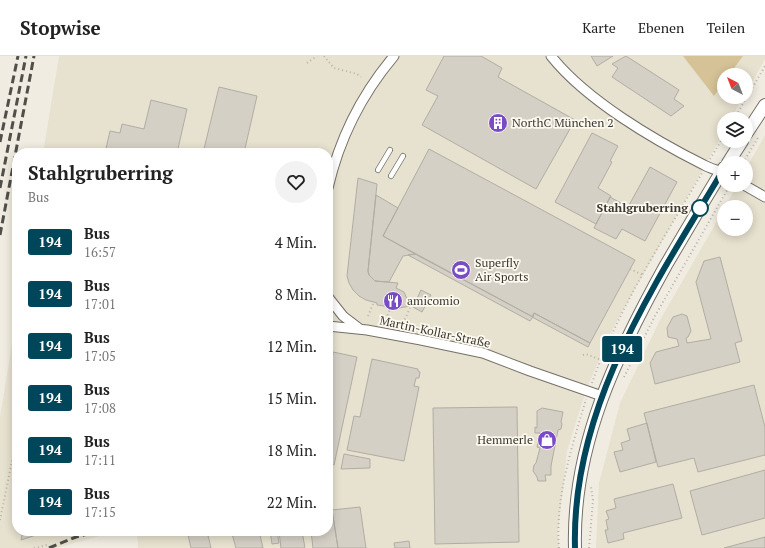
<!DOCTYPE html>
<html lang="de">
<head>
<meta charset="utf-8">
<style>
	body { margin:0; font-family:"PT Serif",serif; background:#f2f2f2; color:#222; height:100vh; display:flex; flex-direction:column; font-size:15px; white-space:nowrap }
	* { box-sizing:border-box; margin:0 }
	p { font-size:13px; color:#767676 }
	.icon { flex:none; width:22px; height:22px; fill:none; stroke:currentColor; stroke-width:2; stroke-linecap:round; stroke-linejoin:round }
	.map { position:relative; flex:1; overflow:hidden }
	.panel { position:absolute; left:12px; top:92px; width:321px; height:388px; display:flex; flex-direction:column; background:#fff; border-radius:16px; box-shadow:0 2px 10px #0003 }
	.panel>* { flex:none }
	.badge { padding:0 8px; border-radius:3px; font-size:14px; line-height:26px }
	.needle { width:26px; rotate:318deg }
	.tools { position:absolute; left:717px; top:12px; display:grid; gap:8px }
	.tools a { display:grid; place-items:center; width:36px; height:36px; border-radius:50%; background:#fff; box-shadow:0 2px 10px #0003; font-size:20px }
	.map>.badge { position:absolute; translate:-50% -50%; box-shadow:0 0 0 2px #fff }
	.round { display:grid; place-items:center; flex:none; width:42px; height:42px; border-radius:21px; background:#f2f2f2 }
	.summary { display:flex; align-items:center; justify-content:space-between; height:68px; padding:0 16px }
	h1 { font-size:19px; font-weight:800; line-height:30px }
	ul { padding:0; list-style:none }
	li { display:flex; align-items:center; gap:12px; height:52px; padding:0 16px }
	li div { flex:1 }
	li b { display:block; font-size:15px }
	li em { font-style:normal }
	li .badge { min-width:44px; font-weight:700; text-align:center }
	header { display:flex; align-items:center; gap:24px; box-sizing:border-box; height:56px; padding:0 20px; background:#fff; border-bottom:1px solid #e0e0e0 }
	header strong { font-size:19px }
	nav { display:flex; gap:22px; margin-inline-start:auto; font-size:14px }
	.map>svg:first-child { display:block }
</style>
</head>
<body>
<header>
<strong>Stopwise</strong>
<nav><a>Karte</a><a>Ebenen</a><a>Teilen</a></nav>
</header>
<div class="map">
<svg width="765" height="492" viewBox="0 0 765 492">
	<rect width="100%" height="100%" fill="#f0ece1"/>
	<!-- built -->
	<path fill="#e7e1cf" d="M59,0H765V3L746,37V19H724V41H743L731,63H724V76L613,272L586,334L567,395L558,476L559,492H138L137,475H328V97H43Z
		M765,79V492H596L599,427L620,347L660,264L724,153V173H746V151H725L737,129H746V113Z
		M17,257V475H118L56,492H0V361Z"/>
	<!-- green -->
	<path fill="#d5c296" d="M683,0H743L729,19H724V26L714,40Z"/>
	<!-- building -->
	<path fill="#d5d0c6" stroke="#b1ada3" d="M444,0H481L502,12L498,21L575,64L536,133L422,69L438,40L426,34Z
		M591,0H613L597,10Z
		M626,0L679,34L674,43L684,50L671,60L612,21L618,12L612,8Z
		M219,31L257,40L244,97H203Z
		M151,44L187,53L177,97H105L110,75L120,77L122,68L144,73Z
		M592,77L618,90L610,105L612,106L598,132L611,140L596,168L555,146Z
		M429,93L635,204L590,287L534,257L533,261L383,180Z
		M650,111L677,126L645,185L622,173L616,183L594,172L610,141L628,151Z
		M358,122L377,128L368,215L369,219L375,225L398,227L396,232L404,236L410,250L399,252L377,249V247L366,244L359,240L353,234L349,227L347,220Z
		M376,139L398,152L383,180L415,198L403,200L389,226L375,225L369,219L368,215Z
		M415,198L533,261L530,265L408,199Z
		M720,201L742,285L735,287L740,306L655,328L650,307L656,296L679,290L677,283L668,281L667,272L673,261L682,258L687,260L691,275L688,281L686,282L687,287L711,283L696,226L704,205Z
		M421,234L431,239L422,256L413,251Z
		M534,257L590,287L588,291L532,261Z
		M333,296L357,301L334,409L328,408V305H332Z
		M372,303L418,313V315L420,316L419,322H416L414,330L419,331L404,405L347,394L354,360L360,361Z
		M754,329L765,371V399L698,416L694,402L658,411L644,357Z
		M517,351L519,486L435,488L433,352Z
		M542,352L563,356L561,366L562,368L561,373L558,374L551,410V419H545L546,425H538L537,421L533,415L534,409L536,407L540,392L537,391L540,377H535V371L537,372V355Z
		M647,367L656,406L620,416L614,396L623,394L621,387L630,384L627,373Z
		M344,398L370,403V412L341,413Z
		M765,414V462L702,479L690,435Z
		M673,428L682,462L623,477L624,483L608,487L605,474H608L606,464L609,463L606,455L616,452L614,443Z
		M360,451L366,492H338L332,454Z
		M332,454L338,492H313L311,475H328V455Z
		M23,475H48L21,484Z
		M202,475H207L211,492H191L188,479Z
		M242,475H259L263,492H236L232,478Z
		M270,475H277L279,487L272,488Z
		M279,475H302L305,492H281Z
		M765,481V492H724Z
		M409,485L410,492H395L394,487Z"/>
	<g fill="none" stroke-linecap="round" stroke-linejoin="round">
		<!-- service casing -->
		<g stroke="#747067" stroke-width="6">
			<path id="service" d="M378,114L390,94
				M391,120L403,100"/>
		</g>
		<!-- minor casing -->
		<g stroke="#747067" stroke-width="11">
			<path id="minor" d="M551,0C586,44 654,84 704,109C711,113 718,114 724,117
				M744,129L765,141
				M328,132C339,84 362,38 394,0
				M328,241L343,260L360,273
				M328,270L367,274L421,284L483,297L530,315L602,340"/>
		</g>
		<!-- secondary casing -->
		<g stroke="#747067" stroke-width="14">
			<path id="secondary" d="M746,78L765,49
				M728,107L742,85
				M575,492C572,389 617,297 666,209C685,177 704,144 724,112"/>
		</g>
		<!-- path -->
		<path stroke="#b6b2a9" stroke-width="2" stroke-dasharray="1 3" stroke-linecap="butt" d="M324,0L334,12L357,18L361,21
			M307,7L317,0
			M734,63L765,10
			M710,103L724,80
			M743,107L759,80
			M630,213L643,219
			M368,260L374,246
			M386,263L390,253
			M403,267L410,252
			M329,285V280
			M583,299L586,298L601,304
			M624,321L655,260L730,129
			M592,327C618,253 662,185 702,117
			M0,464L17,380
			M34,492L47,489
			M559,492C555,441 572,391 586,343
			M589,492L593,444L591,431"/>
		<!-- service -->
		<use href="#service" stroke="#fff" stroke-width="4.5"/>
		<!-- minor -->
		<use href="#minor" stroke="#fff" stroke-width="9"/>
		<!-- secondary -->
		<use href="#secondary" stroke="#fff" stroke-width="12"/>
		<!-- rail -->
		<path stroke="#514f4a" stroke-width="3" stroke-dasharray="8 4" stroke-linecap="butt" d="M0,86L18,0
			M0,132L26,0
			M0,179L34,0
			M49,492L76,481L99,475"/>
	</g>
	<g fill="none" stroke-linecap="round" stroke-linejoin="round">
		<!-- line casing -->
		<g stroke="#fff" stroke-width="9">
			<path id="line" d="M575,492C571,352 653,231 722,116L724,117"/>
		</g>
		<!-- line -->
		<use href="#line" stroke="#00465a" stroke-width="6"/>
	</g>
	<!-- icons -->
	<defs>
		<g id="building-disc" transform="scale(1)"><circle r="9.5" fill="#794bc4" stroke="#fdf9ee"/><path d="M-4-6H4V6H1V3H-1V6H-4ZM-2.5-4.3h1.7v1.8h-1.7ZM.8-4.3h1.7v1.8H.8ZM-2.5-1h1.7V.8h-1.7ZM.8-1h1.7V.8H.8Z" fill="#fff"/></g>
		<g id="stadium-disc" transform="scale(1)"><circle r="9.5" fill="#794bc4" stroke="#fdf9ee"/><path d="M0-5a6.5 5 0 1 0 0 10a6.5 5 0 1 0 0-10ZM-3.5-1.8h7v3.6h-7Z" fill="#fff"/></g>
		<g id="restaurant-disc" transform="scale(1)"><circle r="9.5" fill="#794bc4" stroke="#fdf9ee"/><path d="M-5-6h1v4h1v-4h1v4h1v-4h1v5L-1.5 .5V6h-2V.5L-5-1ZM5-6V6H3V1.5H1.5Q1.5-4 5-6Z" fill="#fff"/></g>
		<g id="shop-disc" transform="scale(1)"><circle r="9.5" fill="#794bc4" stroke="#fdf9ee"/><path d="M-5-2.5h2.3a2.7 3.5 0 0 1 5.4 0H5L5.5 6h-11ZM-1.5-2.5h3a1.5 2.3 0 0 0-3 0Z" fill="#fff"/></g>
	</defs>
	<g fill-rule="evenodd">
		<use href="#building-disc" x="498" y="67"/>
		<use href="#stadium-disc" x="461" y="214"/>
		<use href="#restaurant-disc" x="393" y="245"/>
		<use href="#shop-disc" x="547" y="384"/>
	</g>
	<!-- markers -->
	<circle fill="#fff" stroke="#00465a" stroke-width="2" cx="700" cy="152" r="8"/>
	<g text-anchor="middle" stroke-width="3.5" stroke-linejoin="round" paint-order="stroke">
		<!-- poi labels -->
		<g font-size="12" fill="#3b3935" stroke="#fdf9ee" text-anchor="start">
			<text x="512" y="71">NorthC München 2</text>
			<text x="475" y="211">Superfly<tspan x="475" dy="14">Air Sports</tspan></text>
			<text x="407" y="249">amicomio</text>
			<text x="533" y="388" text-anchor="end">Hemmerle</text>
		</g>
		<!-- stop labels -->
		<g font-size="12" font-weight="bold" fill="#3b3935" stroke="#fdf9ee" text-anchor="end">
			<text x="688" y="156">Stahlgruberring</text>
		</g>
		<!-- street labels -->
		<g font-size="12" fill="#3b3935" stroke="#fdf9ee">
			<text transform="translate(435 276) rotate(12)" y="4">Martin-Kollar-Straße</text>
		</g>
	</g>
</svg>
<div class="tools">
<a><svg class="needle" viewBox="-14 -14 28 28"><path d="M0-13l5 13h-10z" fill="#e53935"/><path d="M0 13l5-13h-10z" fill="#767676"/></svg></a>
<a><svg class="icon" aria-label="layers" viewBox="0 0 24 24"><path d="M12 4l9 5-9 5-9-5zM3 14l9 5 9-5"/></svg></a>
<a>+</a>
<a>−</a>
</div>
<b class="badge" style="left:622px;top:293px;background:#00465a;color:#fff">194</b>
<section class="panel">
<div class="summary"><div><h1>Stahlgruberring</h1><p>Bus</p></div><a class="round"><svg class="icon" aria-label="heart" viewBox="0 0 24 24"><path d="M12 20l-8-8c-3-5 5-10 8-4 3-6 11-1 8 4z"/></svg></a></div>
<ul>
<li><span class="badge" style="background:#00465a;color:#fff">194</span><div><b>Bus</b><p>16:57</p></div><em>4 Min.</em></li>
<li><span class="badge" style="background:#00465a;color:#fff">194</span><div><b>Bus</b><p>17:01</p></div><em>8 Min.</em></li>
<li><span class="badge" style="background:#00465a;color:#fff">194</span><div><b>Bus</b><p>17:05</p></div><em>12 Min.</em></li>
<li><span class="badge" style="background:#00465a;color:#fff">194</span><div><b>Bus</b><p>17:08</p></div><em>15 Min.</em></li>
<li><span class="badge" style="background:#00465a;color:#fff">194</span><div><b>Bus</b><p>17:11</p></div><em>18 Min.</em></li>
<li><span class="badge" style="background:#00465a;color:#fff">194</span><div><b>Bus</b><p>17:15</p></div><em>22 Min.</em></li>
</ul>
</section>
</div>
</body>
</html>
